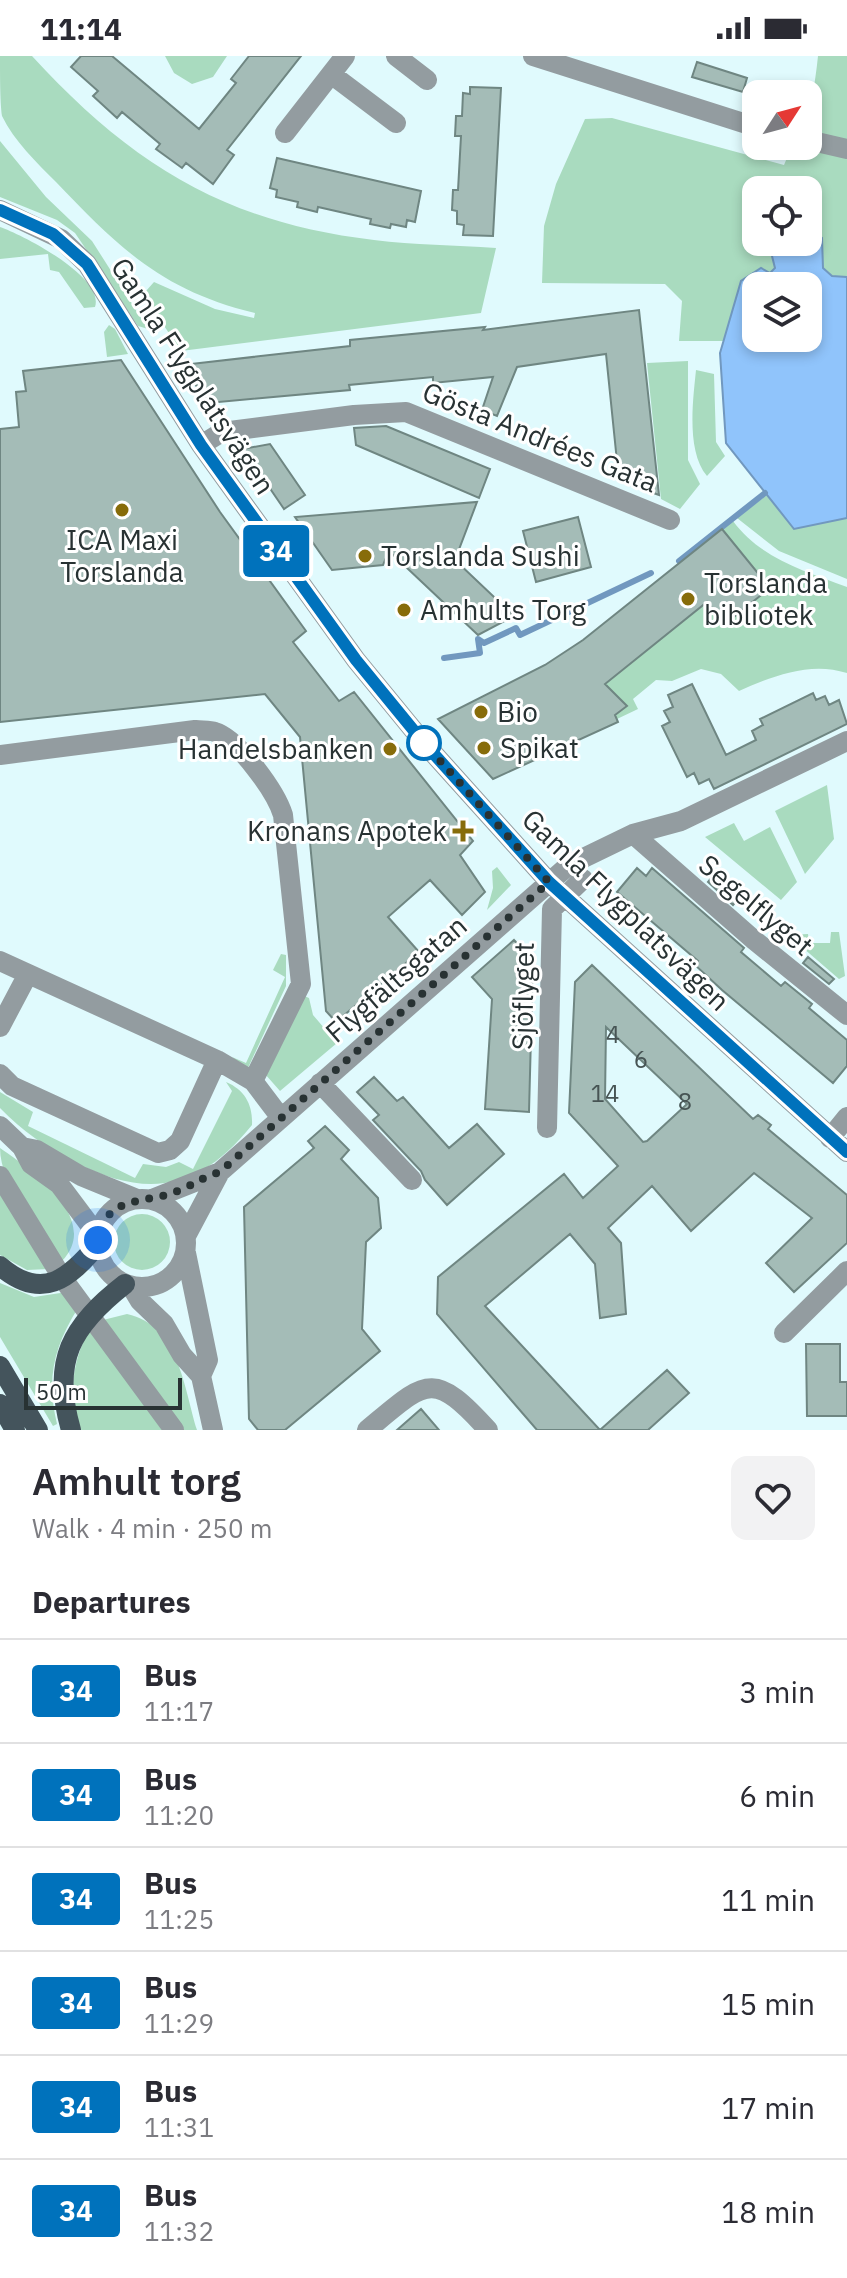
<!DOCTYPE html>
<html lang="en">
<head>
<meta charset="utf-8">
<style>
	body { margin:0; font-family:"IBM Plex Sans",sans-serif; background:#f2f2f3; color:#2b2b33; height:100vh; display:flex; flex-direction:column; font-size:30px; white-space:nowrap }
	* { box-sizing:border-box; margin:0 }
	p { font-size:26px; color:#7c7c81 }
	.icon { flex:none; width:44px; height:44px; fill:none; stroke:currentColor; stroke-width:2; stroke-linecap:round; stroke-linejoin:round }
	.map { position:relative; height:1374px; overflow:hidden }
	.details { display:flex; flex-direction:column; background:#fff; flex:1 }
	.details>* { flex:none }
	.badge { padding:0 16px; border-radius:6px; font-size:28px; line-height:52px }
	.needle { width:52px; rotate:54deg }
	.buttons { position:absolute; left:742px; top:24px; display:grid; gap:16px }
	.buttons a { display:grid; place-items:center; width:80px; height:80px; border-radius:16px; background:#fff; box-shadow:0 4px 12px #0003; font-size:40px }
	.scale { position:absolute; left:24px; bottom:20px; width:158px; box-sizing:border-box; padding-left:8px; border:4px solid #283233; border-top:0; font-size:22px; line-height:28px; white-space:nowrap; color:#283233; -webkit-text-stroke:6px #fff; paint-order:stroke }
	.you { position:absolute; width:40px; height:40px; margin:-20px; border:6px solid #fff; border-radius:50%; background:#1a73e8; box-shadow:0 0 0 12px #1a73e833 }
	.map>.badge { position:absolute; translate:-50% -50%; box-shadow:0 0 0 4px #fff }
	h2 { padding:0 32px; font-size:30px; line-height:72px }
	.round { display:grid; place-items:center; flex:none; width:84px; height:84px; border-radius:16px; background:#f2f2f3 }
	.summary { display:flex; align-items:center; justify-content:space-between; height:136px; padding:0 32px }
	h1 { font-size:38px; font-weight:600; line-height:60px }
	ul { padding:0; list-style:none }
	li { display:flex; align-items:center; gap:24px; height:104px; padding:0 32px; border-top:2px solid #e1e1e2 }
	li div { flex:1 }
	li b { display:block; font-size:30px }
	li em { font-style:normal }
	li .badge { min-width:88px; font-weight:700; text-align:center }
	.status { display:flex; justify-content:space-between; align-items:center; height:56px; padding:0 40px; background:#fff; direction:ltr }
	.status svg { height:22px; fill:currentColor }
	.map>svg:first-child { display:block }
</style>
</head>
<body>
<div class="status"><b>11:14</b><svg viewBox="0 0 49 12"><path d="M0 12V9h3v3zM5 12V6h3v6zM10 12V3h3v9zM15 12V0h3v12zM26 1h20v11H26zM47 4h2v5h-2z"/></svg></div>
<div class="map">
<svg width="847" height="1374" viewBox="0 0 847 1374">
	<rect width="100%" height="100%" fill="#e0fafd"/>
	<!-- green -->
	<path fill="#a9dbbf" d="M0,0H32C131,108 226,167 374,184C414,189 455,189 496,192L481,257L181,295L148,246L146,235L154,226L215,253L254,262L255,257C163,235 120,193 56,126C37,107 14,85 2,60C0,46 0,16 0,0Z
		M165,0H227L213,21L192,28L174,17Z
		M818,0H847V221L832,220L823,212L822,182L813,174V144H808V134H756V186H779L772,200L775,212L770,217L741,225L725,285H679L682,245L665,228L542,227L544,170L556,128L585,63L612,62L784,109L792,90H808C808,59 815,31 818,0Z
		M0,85L46,141L92,185L148,273L138,270L75,177L57,164L0,141Z
		M0,171C23,179 105,221 95,251L84,252L59,216L50,214L48,198L0,203Z
		M109,269L115,273L128,298L107,301L104,276Z
		M688,305V404L700,428L680,453L661,443L647,307Z
		M696,314L714,318L716,386L725,400L707,420C686,395 693,344 696,314Z
		M767,439L794,473L847,462V523L779,495L737,462Z
		M733,465C761,503 805,515 847,531V617C810,605 773,620 739,635L721,618L701,613L672,625L656,624L633,643L638,653L617,663L615,659L626,650L605,628L707,546L725,568L769,532L722,473Z
		M827,729L834,783L805,818L775,755Z
		M734,767L744,785L770,771L797,826L781,844L705,781Z
		M497,811L511,829L487,854L493,832L492,815Z
		M831,876H839L845,920L839,923L788,879L808,878L809,887H830Z
		M281,898L286,899V930L247,1014L232,1001L246,1007L285,921L273,914Z
		M302,939L309,942L313,959L337,987L280,1035L265,1018Z
		M226,1026C245,1034 253,1049 252,1069C199,1135 147,1143 74,1106C46,1091 22,1075 0,1052V1036L33,1056L28,1070L135,1122L143,1108L166,1111L179,1106L193,1113L232,1035Z
		M0,1092C32,1114 102,1163 62,1205C41,1174 0,1131 0,1092Z
		M0,1133L49,1213L27,1214L0,1199Z
		M114 1186a28 28 0 1 1 56 0a28 28 0 1 1-56 0Z
		M0,1227L34,1241L67,1236L78,1252C54,1291 46,1322 57,1368L53,1370L0,1281Z
		M127,1258C179,1269 184,1332 197,1374H180L103,1264Z
		M91,1271L162,1374H80C68,1337 72,1303 91,1271Z"/>
	<!-- water -->
	<path fill="#90c4fb" stroke="#7198bf" stroke-width="2" fill-rule="evenodd" d="M808,144H813V174L822,182L823,212L832,220L847,221V462L794,473L726,387L720,297L741,225L761,212L770,217L775,212L772,200L779,186H808ZM756,230H808V282H756Z"/>
	<g fill="none" stroke-linecap="round" stroke-linejoin="round">
		<!-- stream -->
		<path stroke="#7198bf" stroke-width="6" d="M679,505L765,437
			M444,602L480,597L478,583L484,587L516,572L520,579L651,517"/>
	</g>
	<!-- building -->
	<path fill="#a4bcb7" stroke="#6f8682" stroke-width="2" fill-rule="evenodd" d="M81,0H112L199,73L236,27L231,23L249,0H301L227,94L234,99L213,128L186,107L182,112L156,93L160,88L122,56L117,62L93,40L98,35L71,11Z
		M697,6L747,22L743,36L692,21Z
		M470,31L501,32L493,180L463,179L464,169L457,168V155L452,154L453,134H458L461,80H455L456,60H462L463,37L470,38Z
		M277,102L421,135L415,166L407,164L406,171L391,168L390,172L370,168L371,163L318,151L317,156L297,151L298,146L276,141L277,134L270,132Z
		M639,254L659,439L619,425L606,298L517,311L497,360L482,354L493,321L433,327V321L349,329L350,334L208,347L182,309L350,290V284L485,271L483,274Z
		M121,304L220,456L306,575L293,586L339,645L354,636L473,785L460,799L485,836L462,859L430,824L388,861L419,896L336,966L326,955L300,681L265,638L0,666V373L19,371L16,336L26,335L23,315Z
		M386,370L490,413L479,442L356,389L354,372Z
		M270,388L305,439L284,453L243,393Z
		M477,446L455,504L514,560L478,579L389,495L383,509L332,514L295,461Z
		M578,461L591,511L536,526L523,475Z
		M722,473L770,532L725,568L707,546L605,628L627,650L615,659L618,666L493,723L438,663L545,609L583,584Z
		M692,628L726,699L756,684L752,675L763,669L760,663L813,637L816,644L825,640L829,649L839,644L847,668L714,733L709,723L699,728L694,717L687,721L662,670L670,666L664,655L673,651L668,639Z
		M637,812L646,820L652,812L744,892L741,896L781,930L785,926L812,948L809,952L847,984V1010L833,1027L722,934L695,909L698,905L617,836Z
		M713,820L739,842L733,849L708,826Z
		M514,884L533,904L529,1056L485,1053L492,943L472,921Z
		M808,901L834,923L829,928L803,907Z
		M592,909L753,1063L758,1059L771,1069L768,1073L847,1139V1187L794,1236L766,1207L812,1162L754,1117L691,1175L652,1130L608,1172L621,1187L626,1258L600,1262L595,1208L570,1178L485,1250L600,1374L667,1314L689,1337L648,1374H537L437,1258L438,1221L564,1118L583,1142L618,1110L569,1057L575,926ZM606,971L687,1048L647,1085L643,1086L605,1043Z
		M374,1021L397,1045L403,1041L449,1092L477,1068L504,1098L447,1149L425,1124L421,1115L373,1064L379,1059L357,1036Z
		M325,1070L349,1094L341,1103L378,1142L381,1172L366,1186L362,1273L380,1295L285,1374H258L249,1363L244,1151L314,1092L308,1085Z
		M806,1288H840V1326H847V1360H807Z
		M421,1353L439,1374H397Z"/>
	<g fill="none" stroke-linecap="round" stroke-linejoin="round">
		<!-- minor -->
		<path stroke="#939ca0" stroke-width="20" d="M396,0L427,24
			M533,0L756,71
			M331,18L396,67
			M285,77L345,0
			M808,84L847,93
			M0,154L61,183L87,208L201,389L356,604L424,687L549,826L847,1096
			M201,389L222,376L354,359L406,356L670,464
			M0,699L195,674C202,675 209,674 215,676C238,683 276,736 283,759L301,928L253,1025
			M633,778L754,884L847,959
			M0,905L217,1004L253,1025L281,1062
			M0,971L28,918
			M0,1018L12,1030L158,1097L170,1094L180,1085L217,1004
			M320,1027L412,1124
			M0,1070L22,1091L31,1108L59,1128L98,1180
			M547,1072L552,853L583,823
			M830,1082L847,1061
			M22,1091L37,1094L81,1120L137,1143
			M0,1120L63,1223L174,1374
			M98 1187a44 44 0 1 1 88 0a44 44 0 1 1-88 0Z
			M152,1143L220,1116
			M186,1180L220,1116L569,809L633,778L681,765L847,685
			M186,1197L208,1304L201,1320
			M131,1230L140,1245L164,1268L182,1299L201,1320L213,1374
			M784,1277L847,1215
			M367,1374C426,1325 432,1312 488,1374"/>
		<!-- major -->
		<path stroke="#44545c" stroke-width="20" d="M0,1210C42,1246 69,1223 98,1188
			M0,1310L38,1374
			M0,1348L15,1374
			M71,1374C51,1305 71,1270 125,1228"/>
	</g>
	<g fill="none" stroke-linecap="round" stroke-linejoin="round">
		<!-- line casing -->
		<g stroke="#fff" stroke-width="18">
			<path id="line" d="M0,154L53,178L87,208L201,389L356,604L424,687L549,826L847,1096"/>
		</g>
		<!-- line -->
		<use href="#line" stroke="#0072bc" stroke-width="12"/>
		<!-- walk -->
		<path stroke="#283233" stroke-width="8" stroke-dasharray="0 14.4" d="M98,1184C105,1137 148,1149 180,1134C194,1128 205,1120 220,1116L549,826L424,687"/>
	</g>
	<!-- markers -->
	<g fill="#876c0a" stroke="#fff" stroke-width="3">
		<circle cx="122" cy="454" r="8"/>
		<circle cx="365" cy="500" r="8"/>
		<circle cx="688" cy="543" r="8"/>
		<circle cx="404" cy="554" r="8"/>
		<circle cx="481" cy="656" r="8"/>
		<circle cx="484" cy="692" r="8"/>
		<circle cx="390" cy="693" r="8"/>
		<path d="M459 763h8v8h8v8h-8v8h-8v-8h-8v-8h8z"/>
	</g>
	<circle fill="#fff" stroke="#0072bc" stroke-width="4" cx="424" cy="687" r="16"/>
	<g text-anchor="middle" stroke-width="6" stroke-linejoin="round" paint-order="stroke">
		<!-- number labels -->
		<g font-size="24" fill="#475454">
			<text x="613" y="987">4</text>
			<text x="641" y="1012">6</text>
			<text x="605" y="1046">14</text>
			<text x="685" y="1054">8</text>
		</g>
		<!-- street labels -->
		<g font-size="28" fill="#283233" stroke="#fff">
			<text transform="translate(193 320) rotate(57)" y="10">Gamla Flygplatsvägen</text>
			<text transform="translate(540 381) rotate(22)" y="10">Gösta Andrées Gata</text>
			<text transform="translate(756 849) rotate(40)" y="10">Segelflyget</text>
			<text transform="translate(626 854) rotate(44)" y="10">Gamla Flygplatsvägen</text>
			<text transform="translate(396 923) rotate(-41)" y="10">Flygfältsgatan</text>
			<text transform="translate(523 940) rotate(-89)" y="10">Sjöflyget</text>
		</g>
		<!-- poi labels -->
		<g font-size="28" fill="#283233" stroke="#fff" text-anchor="start">
			<text x="122" y="494" text-anchor="middle">ICA Maxi<tspan x="122" dy="32">Torslanda</tspan></text>
			<text x="381" y="510">Torslanda Sushi</text>
			<text x="704" y="537">Torslanda<tspan x="704" dy="32">bibliotek</tspan></text>
			<text x="420" y="564">Amhults Torg</text>
			<text x="497" y="666">Bio</text>
			<text x="500" y="702">Spikat</text>
			<text x="374" y="703" text-anchor="end">Handelsbanken</text>
			<text x="447" y="785" text-anchor="end">Kronans Apotek</text>
		</g>
	</g>
</svg>
<div class="buttons">
<a><svg class="needle" viewBox="-14 -14 28 28"><path d="M0-13l5 13h-10z" fill="#e53935"/><path d="M0 13l5-13h-10z" fill="#7c7c81"/></svg></a>
<a><svg class="icon" aria-label="locate" viewBox="0 0 24 24"><circle cx="12" cy="12" r="6"/><path d="M12 2v4M12 18v4M2 12h4M18 12h4"/></svg></a>
<a><svg class="icon" aria-label="layers" viewBox="0 0 24 24"><path d="M12 4l9 5-9 5-9-5zM3 14l9 5 9-5"/></svg></a>
</div>
<div class="scale">50 m</div>
<div class="you" style="left:98px;top:1184px"></div>
<b class="badge" style="left:276px;top:495px;background:#0072bc;color:#fff">34</b>
</div>
<section class="details">
<div class="summary"><div><h1>Amhult torg</h1><p>Walk · 4 min · 250 m</p></div><a class="round"><svg class="icon" aria-label="heart" viewBox="0 0 24 24"><path d="M12 20l-8-8c-3-5 5-10 8-4 3-6 11-1 8 4z"/></svg></a></div>
<h2>Departures</h2>
<ul>
<li><span class="badge" style="background:#0072bc;color:#fff">34</span><div><b>Bus</b><p>11:17</p></div><em>3 min</em></li>
<li><span class="badge" style="background:#0072bc;color:#fff">34</span><div><b>Bus</b><p>11:20</p></div><em>6 min</em></li>
<li><span class="badge" style="background:#0072bc;color:#fff">34</span><div><b>Bus</b><p>11:25</p></div><em>11 min</em></li>
<li><span class="badge" style="background:#0072bc;color:#fff">34</span><div><b>Bus</b><p>11:29</p></div><em>15 min</em></li>
<li><span class="badge" style="background:#0072bc;color:#fff">34</span><div><b>Bus</b><p>11:31</p></div><em>17 min</em></li>
<li><span class="badge" style="background:#0072bc;color:#fff">34</span><div><b>Bus</b><p>11:32</p></div><em>18 min</em></li>
</ul>
</section>
</body>
</html>
